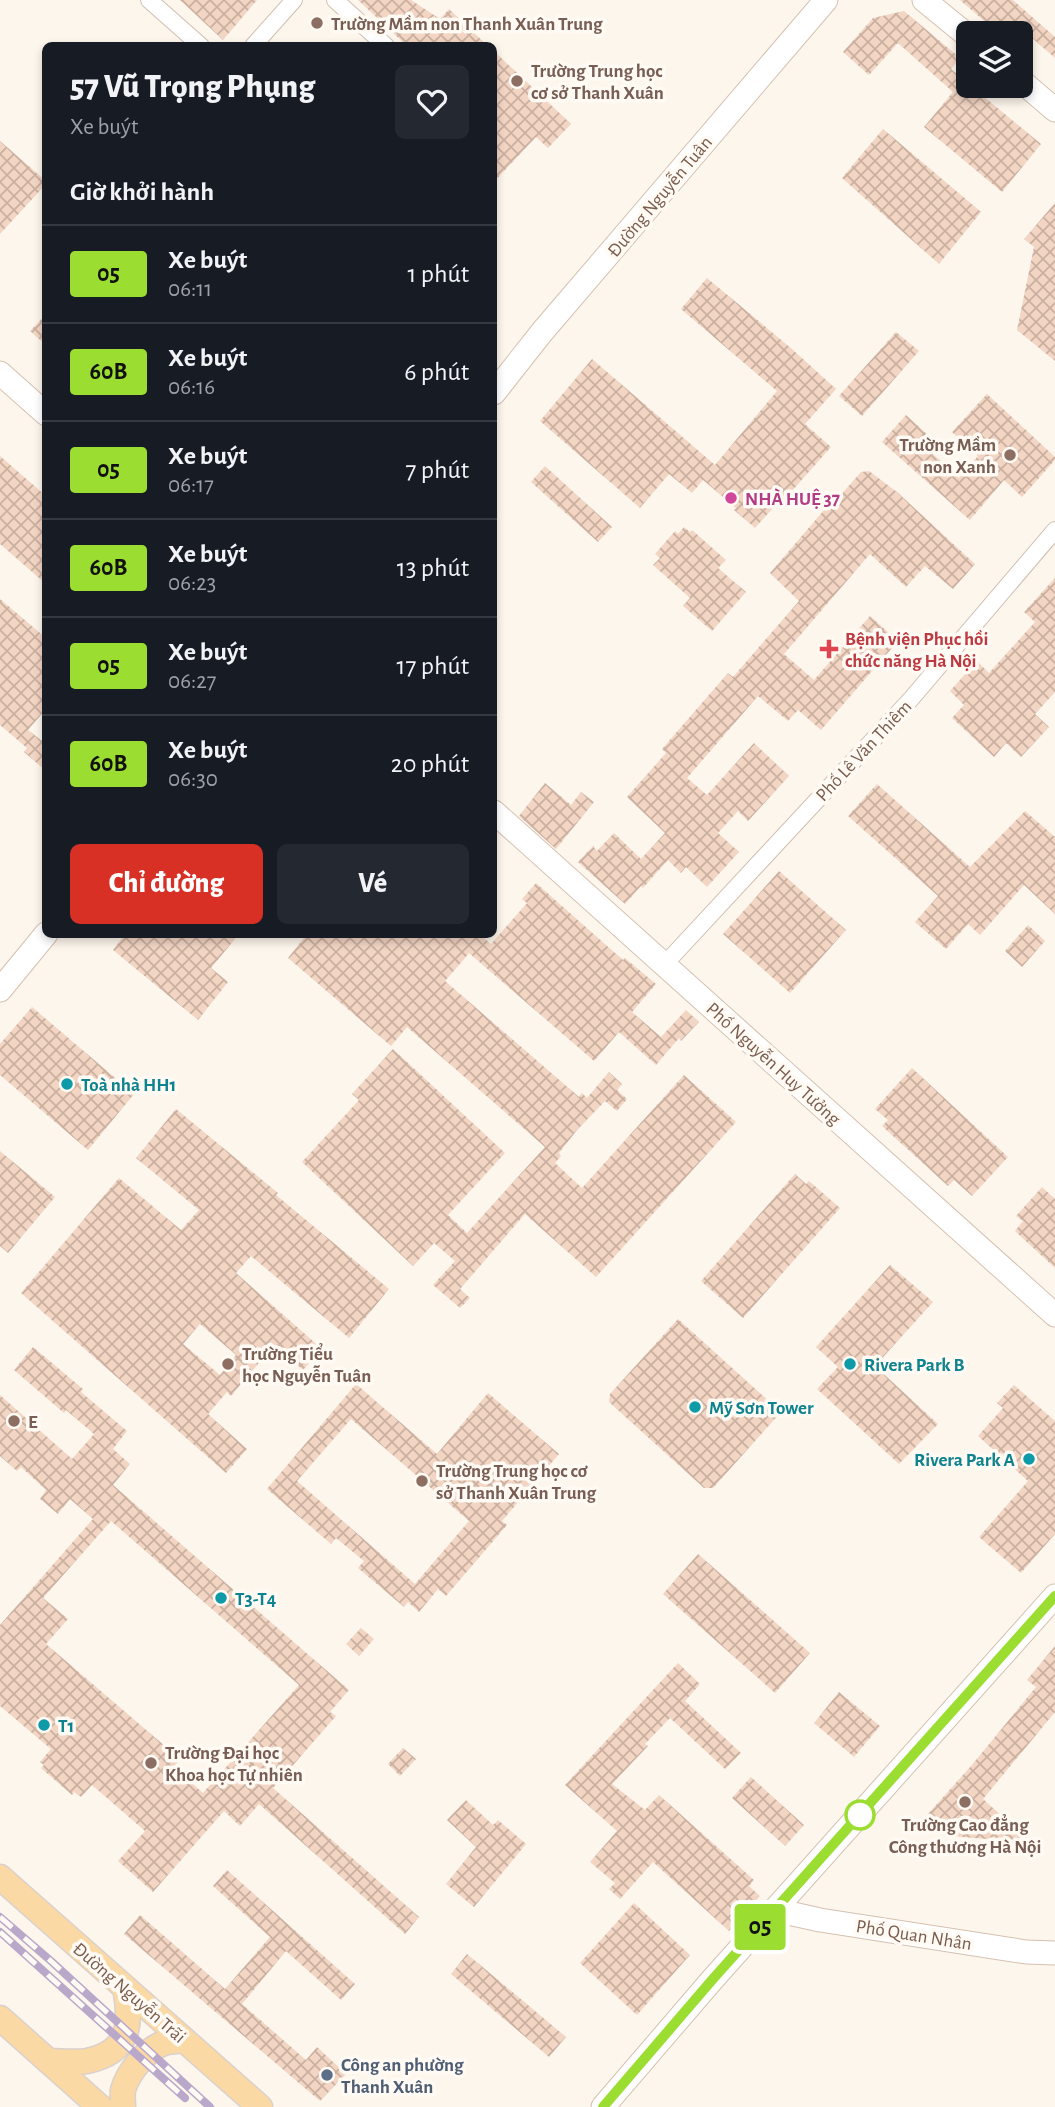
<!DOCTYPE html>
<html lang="vi">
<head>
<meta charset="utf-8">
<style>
	body { margin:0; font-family:"Alegreya Sans",sans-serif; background:#242831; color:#f1f3f6; height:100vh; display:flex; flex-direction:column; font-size:26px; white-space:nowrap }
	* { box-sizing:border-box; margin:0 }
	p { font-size:23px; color:#9ea1a6 }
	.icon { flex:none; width:38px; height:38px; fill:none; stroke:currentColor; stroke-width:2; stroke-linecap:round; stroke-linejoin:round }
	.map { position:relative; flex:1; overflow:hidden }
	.sheet { position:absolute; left:42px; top:42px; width:455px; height:896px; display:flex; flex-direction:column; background:#171b24; border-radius:10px; box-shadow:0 4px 10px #0003 }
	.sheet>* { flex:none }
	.badge { padding:0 14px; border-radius:5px; font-size:24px; line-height:46px }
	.controls { position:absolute; left:956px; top:21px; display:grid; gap:14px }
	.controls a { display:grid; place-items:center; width:77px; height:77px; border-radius:10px; background:#171b24; box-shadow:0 4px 10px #0003; font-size:35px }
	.map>.badge { position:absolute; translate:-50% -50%; box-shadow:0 0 0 4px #fff }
	h2 { padding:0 28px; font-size:26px; line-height:63px }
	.round { display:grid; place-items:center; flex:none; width:74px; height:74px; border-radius:10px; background:#242831 }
	.summary { display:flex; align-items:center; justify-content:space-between; height:119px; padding:0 28px }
	h1 { font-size:33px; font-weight:800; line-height:52px }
	.cta { display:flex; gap:14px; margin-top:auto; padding:14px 28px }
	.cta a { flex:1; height:80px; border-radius:10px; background:#d93025; color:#fff; font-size:28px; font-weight:800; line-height:80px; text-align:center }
	.cta a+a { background:#242831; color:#f1f3f6 }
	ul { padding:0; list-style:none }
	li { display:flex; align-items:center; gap:21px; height:98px; padding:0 28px; border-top:2px solid #363941 }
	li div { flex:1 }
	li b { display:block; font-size:26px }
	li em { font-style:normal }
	li .badge { min-width:77px; font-weight:700; text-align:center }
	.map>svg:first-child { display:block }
</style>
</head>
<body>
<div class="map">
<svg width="1055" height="2107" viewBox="0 0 1055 2107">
	<defs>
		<pattern id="building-cross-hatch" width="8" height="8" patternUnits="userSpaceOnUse" patternTransform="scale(1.75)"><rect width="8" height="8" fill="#f3d5c3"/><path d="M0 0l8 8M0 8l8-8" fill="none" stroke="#cab0a1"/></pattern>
	</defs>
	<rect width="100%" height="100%" fill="#fdf6ec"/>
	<!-- building -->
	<path fill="url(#building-cross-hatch)" fill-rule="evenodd" d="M180,0H257L223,40Z
		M358,0H411L440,19L449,9L488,46H407Z
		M960,0H1013L1055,37V58L1031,37L1020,50V33H998Z
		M904,11L960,58L951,69L968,83V86H971L1041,144L1002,192L924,127L953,92L898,43L869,75L843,52L873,18Z
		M494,51L571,124L548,148L536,137L494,182Z
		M883,129L981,212L939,264L842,178Z
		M0,141L46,181V184L0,234Z
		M1055,203V361L1017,330L1034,247L1024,239Z
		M707,278L792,349L836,389L805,424L831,447L783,501L781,499L755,528L734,510L736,508L703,480L692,493L669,474L640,508L540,421L592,359L715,465L777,391L681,309Z
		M46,314V345L30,331Z
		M896,332L919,351L862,416L839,396Z
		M987,394L1055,457V460L1022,497L1004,480L970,520L882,442L906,415L929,436L922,444L959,478L978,456L952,432Z
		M0,456L46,496V584L0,544Z
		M545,466L612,527L598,542L531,482Z
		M869,471L897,492L975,564L953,589L925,566L906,587L870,554L784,654L814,680L870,616L898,641L821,730L798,710L788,721L758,696L687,778L707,795L754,743L789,776L748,821L738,811L718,833L739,852L707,887L686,867L681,873L668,860L643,888L641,886L625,904L578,862L593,846L597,851L614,833L641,859L665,833L627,797L666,753L662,749L728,673L733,677L799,601L770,573L837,495L839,497L861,472Z
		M684,527L690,532L692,530L726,560L718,568L746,592L712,631L683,606L690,598L653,565L660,558L655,554L675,531L678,534Z
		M1055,578V692L1035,714L1049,727L1021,757L1006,743L994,757L952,718L964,705L950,691L977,661L989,673L1035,622L1024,612Z
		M0,599L46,638V709L28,730L46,744V771L24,752L27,748L0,725Z
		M545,783L571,805L581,792L594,802L556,849L519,816Z
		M877,784L970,867L1025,811L1055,837V914L1024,885L980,935L968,924L946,949L915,922L938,896L848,816Z
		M779,871L846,930L790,993L723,934Z
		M536,883L623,960L625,958L656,984L632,1012L661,1037L686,1010L699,1022L681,1041L679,1038L656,1065L619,1032L594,1061L469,953L465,958L445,981L579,1097L582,1093L587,1098L609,1072L622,1084L617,1090L627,1099L617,1111L605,1101L577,1130L559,1153L561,1156L555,1163L582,1188L684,1075L736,1122L596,1277L525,1214L460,1289L470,1298L460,1308L433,1285L455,1261L434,1243L413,1266L302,1162L359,1100L352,1094L393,1049L505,1153L448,1215L467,1233L545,1147L407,1027L391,1046L288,958L307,934H479L491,944L527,903L522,899Z
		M1028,925L1045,941L1022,967L1005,951Z
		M125,934H239L211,968L228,982L198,1020L113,950Z
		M32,1007L134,1094L88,1150L0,1075V1044Z
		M912,1068L1008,1157L972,1196L954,1180L948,1186L882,1126L888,1120L875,1109Z
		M176,1109L278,1193L276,1195L389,1289L349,1338L251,1256L236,1273L322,1349L303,1370L274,1345L231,1396L227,1392L208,1414L247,1449L226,1473L21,1293L119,1178L181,1230L199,1210L136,1158ZM200,1324L236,1355L220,1375L183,1344Z
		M0,1151L55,1197L8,1253L0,1246Z
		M795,1174L806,1184L809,1181L840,1208L743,1318L701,1281Z
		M1042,1187L1055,1199V1268L1015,1231L1023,1221L1016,1216Z
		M890,1265L933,1302L875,1366L938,1424L899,1464L817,1389L838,1367L816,1347Z
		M678,1319L781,1412L713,1488H704L609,1402L610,1394Z
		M33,1347L83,1389L81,1392L127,1431L113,1449L130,1464L113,1485L349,1690L330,1712L336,1716L273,1788L419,1917L405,1934L259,1804L240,1826L224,1811L153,1892L118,1861L145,1831L92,1785L81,1797L74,1792L72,1795L41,1768L44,1765L40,1762L51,1749L0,1706V1625L93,1519L70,1499L58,1514L40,1499L46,1490L21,1467L17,1471L0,1456V1395L72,1459L94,1434L66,1410L64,1413L14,1370ZM111,1521L299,1685L203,1793L174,1767L180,1759L46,1644L68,1619L43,1598Z
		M356,1384L437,1454L488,1393L559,1454L502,1521L507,1525L446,1596L438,1589L419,1612L408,1602L404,1607L358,1568L364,1561L336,1538L331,1544L267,1489ZM351,1419L469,1521L415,1584L297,1481Z
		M1014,1385L1055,1421V1534L1021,1573L979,1537L1028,1481L978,1436L1003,1408L997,1403Z
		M698,1554L810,1653L775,1693L663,1594Z
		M361,1628L374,1639L359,1656L346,1644Z
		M1055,1646V1712L983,1799L1024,1836L1010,1851L998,1840L952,1836L928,1814L971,1766L1036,1687L1027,1680Z
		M678,1663L700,1684L685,1701L741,1753L725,1769L670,1718L645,1744L648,1746L612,1784L645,1810L659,1795L754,1880L749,1886L760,1896L729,1931L653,1862L620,1899L609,1889L615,1883L590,1862L617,1831L565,1785Z
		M839,1692L880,1726L854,1757L814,1723Z
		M403,1748L416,1759L400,1776L388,1764Z
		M751,1777L804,1825L785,1846L732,1798Z
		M466,1800L493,1825L498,1820L526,1844L474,1907L446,1884L476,1847L447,1820Z
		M227,1870L355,1984L341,2000L286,1951L242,2004L306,2060L317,2047L346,2074L320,2101L124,1934L140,1915L225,1989L270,1937L213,1886Z
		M634,1903L690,1955L637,2015L580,1963Z
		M467,1954L566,2037L549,2057L451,1974Z"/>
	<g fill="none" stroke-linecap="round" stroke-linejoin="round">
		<!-- street casing -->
		<g stroke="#d1beb0" stroke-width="18">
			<path id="street" d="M149,0L201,46
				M335,0L386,46
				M253,46L294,0
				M664,965L911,699L1055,530"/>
		</g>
		<!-- secondary casing -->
		<g stroke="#d6c0b0" stroke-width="25">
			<path id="secondary" d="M924,0L968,36
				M1020,80L1055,110
				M0,373L46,414
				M494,393L542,332L826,0
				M494,812L1055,1315
				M0,990L46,934
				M775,1910L820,1920L1026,1952L1055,1953
				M603,2107L712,1980L1055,1596"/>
		</g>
		<!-- primary casing -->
		<g stroke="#dad1cd" stroke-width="27">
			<path id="primary" d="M0,1877L260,2107
				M0,2018L100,2107
				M48,2061C60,2061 75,2063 87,2061C130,2052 132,2024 125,1988
				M123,2107C123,2102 122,2095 123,2090C128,2072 148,2047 167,2042C172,2041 178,2041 184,2040"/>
		</g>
		<!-- street -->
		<use href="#street" stroke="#fff" stroke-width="16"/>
		<!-- secondary -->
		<use href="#secondary" stroke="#fff" stroke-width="23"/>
		<!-- primary -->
		<use href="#primary" stroke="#fbd9a5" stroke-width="24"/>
		<!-- rail casing -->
		<g stroke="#b9a8c9" stroke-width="8">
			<path id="rail" d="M0,1917L51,1961L210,2107
				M0,1932L185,2098"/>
		</g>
		<!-- rail -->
		<use href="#rail" stroke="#fffaf3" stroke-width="5" stroke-dasharray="16" stroke-linecap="butt"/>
	</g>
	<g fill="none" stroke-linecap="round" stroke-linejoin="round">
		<!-- line casing -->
		<g stroke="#fff" stroke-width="16">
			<path id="line" d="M603,2107L712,1980L1055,1596"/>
		</g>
		<!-- line -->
		<use href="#line" stroke="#9cdd31" stroke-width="10"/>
	</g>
	<!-- markers -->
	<g fill="#8d6e63" stroke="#fffaf3" stroke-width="2.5">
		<circle cx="317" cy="23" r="7"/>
		<circle cx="517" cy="81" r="7"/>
		<circle cx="1010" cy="455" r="7"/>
		<circle cx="228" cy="1364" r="7"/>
		<circle cx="14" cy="1421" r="7"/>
		<circle cx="422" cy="1481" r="7"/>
		<circle cx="151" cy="1763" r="7"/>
		<circle cx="965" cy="1802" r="7"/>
	</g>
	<circle fill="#d1479c" stroke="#fffaf3" stroke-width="2.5" cx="731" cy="498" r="7"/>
	<path fill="#e0444e" stroke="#fffaf3" stroke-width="2.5" d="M825.5 638.5h7v7h7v7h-7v7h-7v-7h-7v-7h7z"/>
	<g fill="#0f9aa8" stroke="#fffaf3" stroke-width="2.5">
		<circle cx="67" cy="1084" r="7"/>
		<circle cx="850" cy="1364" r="7"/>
		<circle cx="695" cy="1407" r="7"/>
		<circle cx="1029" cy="1459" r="7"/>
		<circle cx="221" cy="1598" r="7"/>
		<circle cx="44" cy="1725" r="7"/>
	</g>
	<circle fill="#fff" stroke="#9cdd31" stroke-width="3.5" cx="860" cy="1815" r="14"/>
	<circle fill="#5c6f8a" stroke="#fffaf3" stroke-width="2.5" cx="327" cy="2075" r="7"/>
	<g text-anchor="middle" stroke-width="7" stroke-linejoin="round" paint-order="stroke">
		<!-- education labels -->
		<g font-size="19" font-weight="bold" fill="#785e54" stroke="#fffaf3" text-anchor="start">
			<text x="331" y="30">Trường Mầm non Thanh Xuân Trung</text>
			<text x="531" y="77">Trường Trung học<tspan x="531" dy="22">cơ sở Thanh Xuân</tspan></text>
			<text x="996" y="451" text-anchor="end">Trường Mầm<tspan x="996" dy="22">non Xanh</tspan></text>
			<text x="242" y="1360">Trường Tiểu<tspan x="242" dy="22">học Nguyễn Tuân</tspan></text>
			<text x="28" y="1428">E</text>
			<text x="436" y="1477">Trường Trung học cơ<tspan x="436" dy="22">sở Thanh Xuân Trung</tspan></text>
			<text x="165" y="1759">Trường Đại học<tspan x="165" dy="22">Khoa học Tự nhiên</tspan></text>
			<text x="965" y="1831" text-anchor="middle">Trường Cao đẳng<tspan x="965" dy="22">Công thương Hà Nội</tspan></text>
		</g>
		<!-- street labels -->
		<g font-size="19" fill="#7a5c4d" stroke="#fffaf3">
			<text transform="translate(659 196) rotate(-50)" y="7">Đường Nguyễn Tuân</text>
			<text transform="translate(863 750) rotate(-47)" y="7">Phố Lê Văn Thiêm</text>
			<text transform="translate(774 1063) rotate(42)" y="7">Phố Nguyễn Huy Tưởng</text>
			<text transform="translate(914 1934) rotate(9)" y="7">Phố Quan Nhân</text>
			<text transform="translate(130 1992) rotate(41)" y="7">Đường Nguyễn Trãi</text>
		</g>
		<!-- hotel labels -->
		<g font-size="19" font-weight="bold" fill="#b23c85" stroke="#fffaf3" text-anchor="start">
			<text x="745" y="505">NHÀ HUỆ 37</text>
		</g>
		<!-- health labels -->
		<g font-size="19" font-weight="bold" fill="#be3a42" stroke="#fffaf3" text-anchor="start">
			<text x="845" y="645">Bệnh viện Phục hồi<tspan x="845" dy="22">chức năng Hà Nội</tspan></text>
		</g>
		<!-- culture labels -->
		<g font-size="19" font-weight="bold" fill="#0d838f" stroke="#fffaf3" text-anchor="start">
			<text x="81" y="1091">Toà nhà HH1</text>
			<text x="864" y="1371">Rivera Park B</text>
			<text x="709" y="1414">Mỹ Sơn Tower</text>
			<text x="1015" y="1466" text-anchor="end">Rivera Park A</text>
			<text x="235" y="1605">T3-T4</text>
			<text x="58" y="1732">T1</text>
		</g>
		<!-- service labels -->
		<g font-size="19" font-weight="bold" fill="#4e5e75" stroke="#fffaf3" text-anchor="start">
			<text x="341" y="2071">Công an phường<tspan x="341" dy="22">Thanh Xuân</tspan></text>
		</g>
	</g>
</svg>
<div class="controls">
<a><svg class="icon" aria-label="layers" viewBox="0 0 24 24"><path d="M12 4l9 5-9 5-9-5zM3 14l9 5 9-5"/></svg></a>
</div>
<b class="badge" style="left:760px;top:1927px;background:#9cdd31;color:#111">05</b>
<section class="sheet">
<div class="summary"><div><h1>57 Vũ Trọng Phụng</h1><p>Xe buýt</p></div><a class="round"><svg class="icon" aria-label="heart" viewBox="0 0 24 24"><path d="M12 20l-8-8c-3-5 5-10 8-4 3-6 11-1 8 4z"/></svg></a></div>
<h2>Giờ khởi hành</h2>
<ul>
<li><span class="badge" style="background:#9cdd31;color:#111">05</span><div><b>Xe buýt</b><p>06:11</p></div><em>1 phút</em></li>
<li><span class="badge" style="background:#9cdd31;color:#111">60B</span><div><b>Xe buýt</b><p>06:16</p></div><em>6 phút</em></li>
<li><span class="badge" style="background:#9cdd31;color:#111">05</span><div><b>Xe buýt</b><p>06:17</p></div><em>7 phút</em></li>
<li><span class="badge" style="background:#9cdd31;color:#111">60B</span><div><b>Xe buýt</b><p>06:23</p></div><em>13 phút</em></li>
<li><span class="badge" style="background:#9cdd31;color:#111">05</span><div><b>Xe buýt</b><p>06:27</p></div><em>17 phút</em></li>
<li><span class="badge" style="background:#9cdd31;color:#111">60B</span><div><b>Xe buýt</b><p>06:30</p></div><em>20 phút</em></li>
</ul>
<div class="cta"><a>Chỉ đường</a><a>Vé</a></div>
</section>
</div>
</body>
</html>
